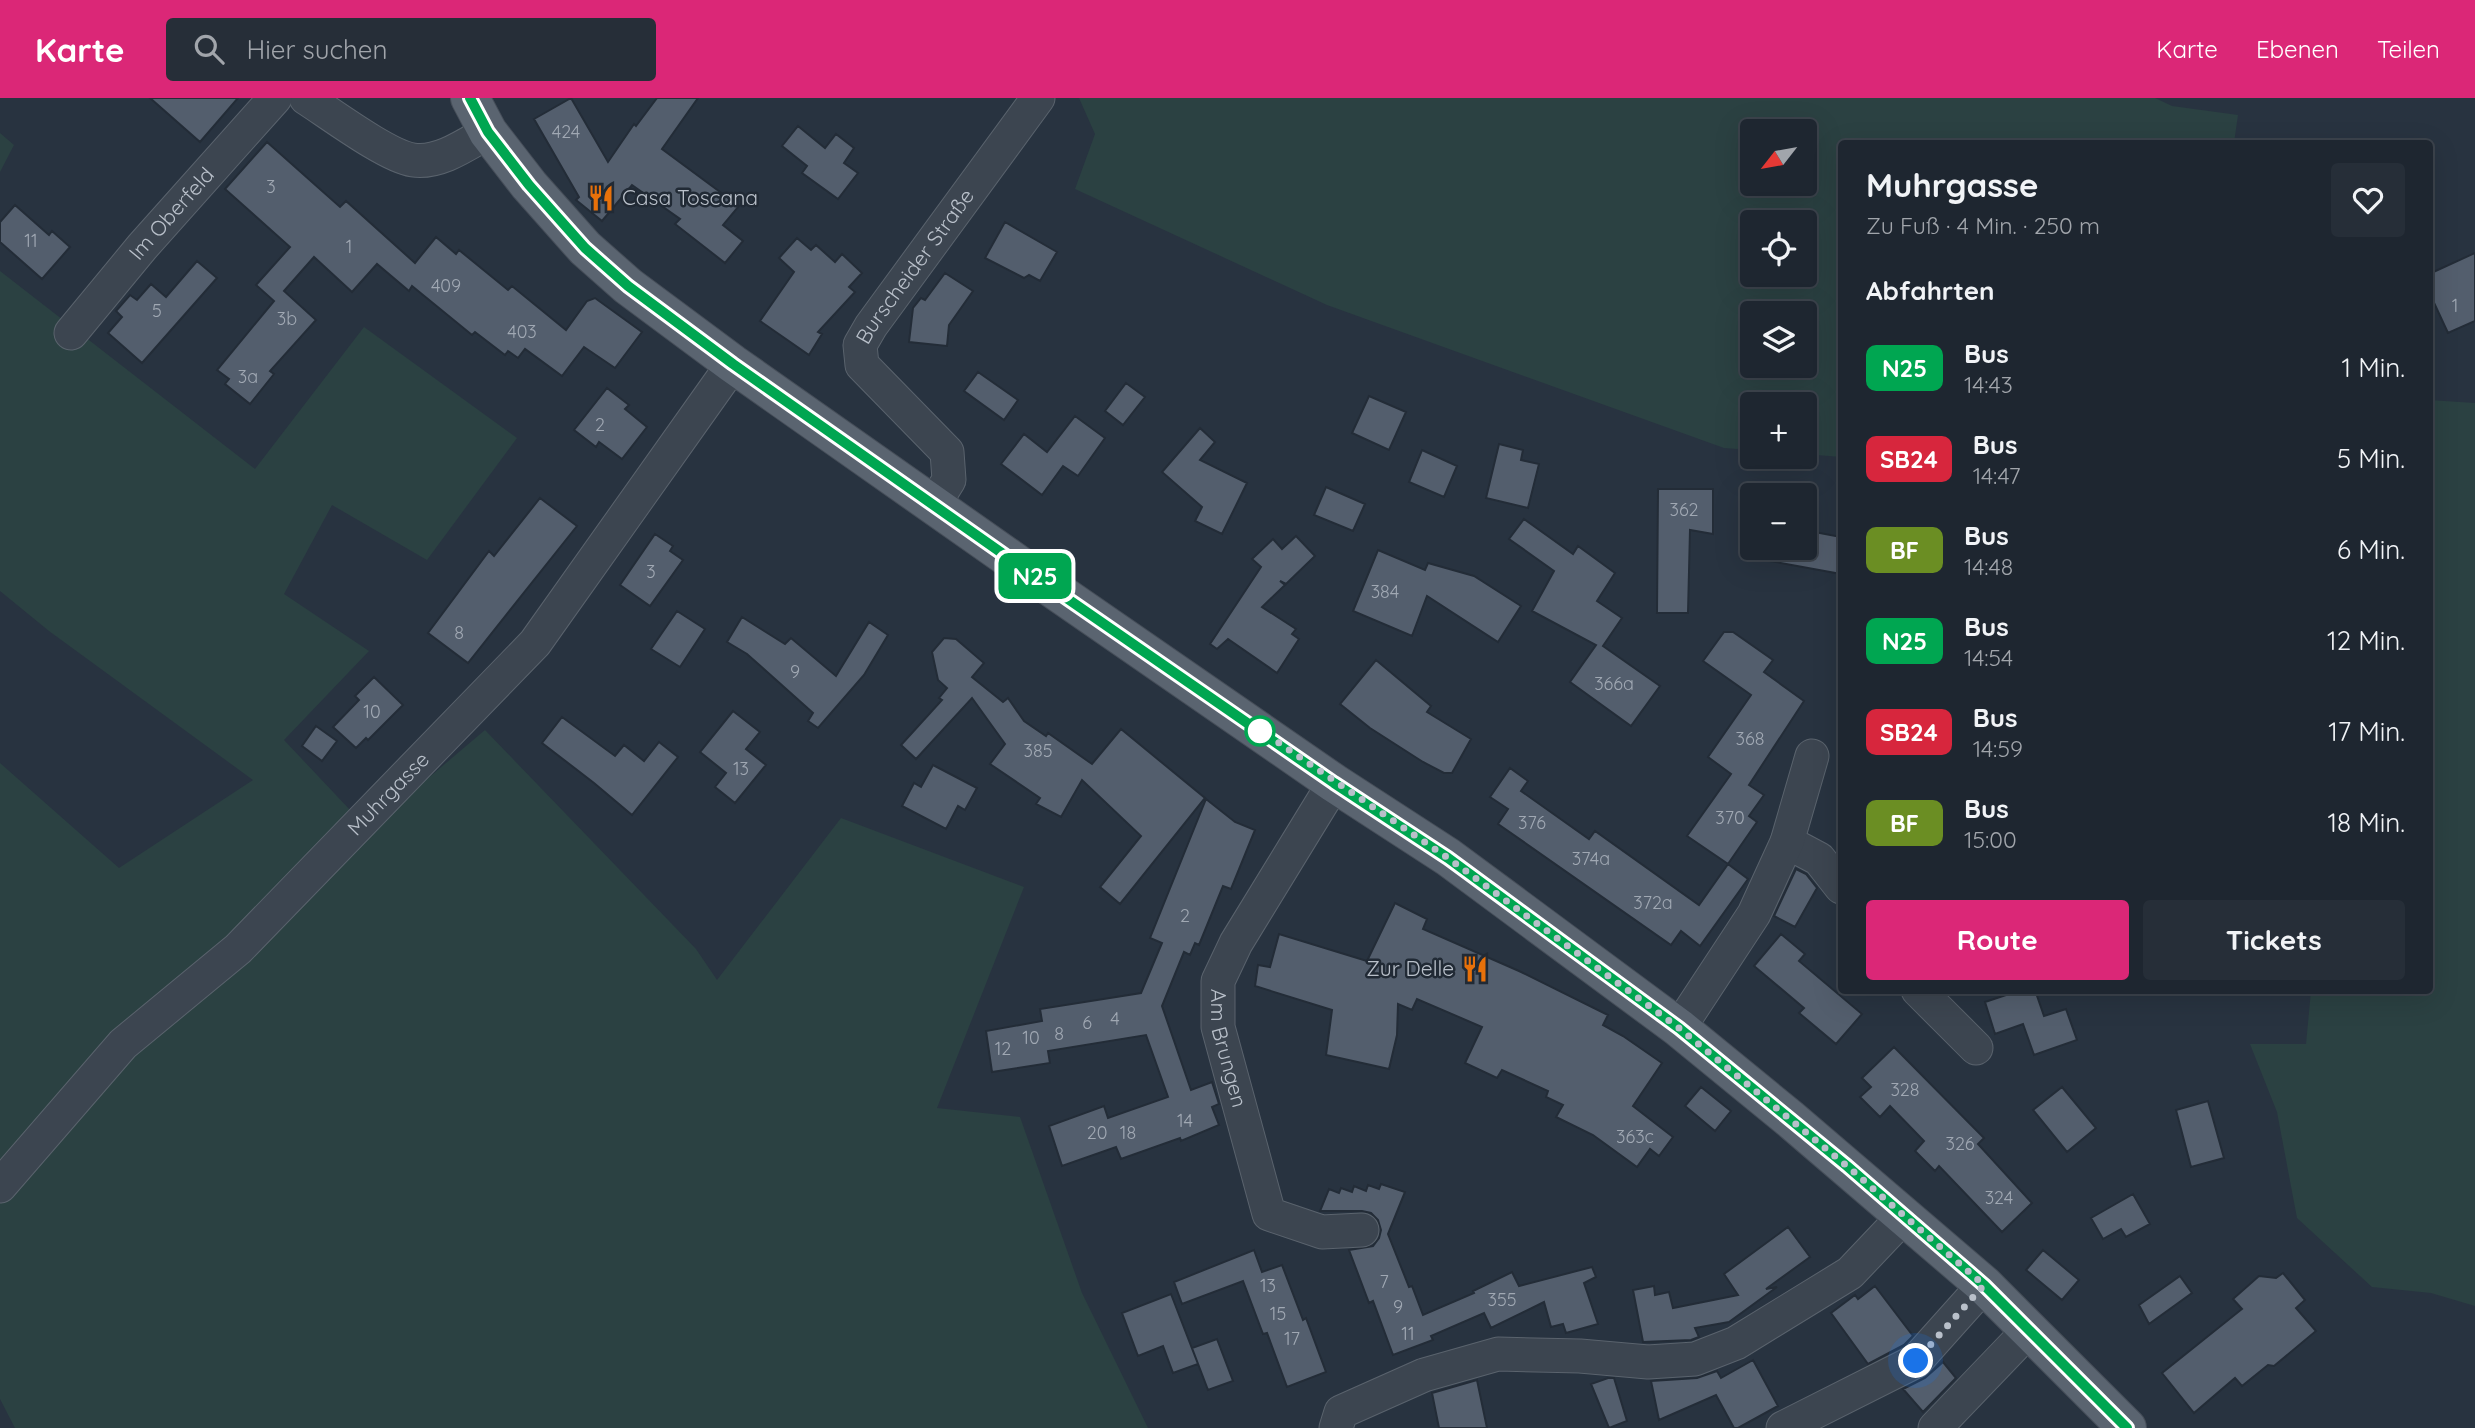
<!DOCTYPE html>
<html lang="de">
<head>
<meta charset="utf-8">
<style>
	body { margin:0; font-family:Quicksand,sans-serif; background:#262e38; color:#f1f3f6; height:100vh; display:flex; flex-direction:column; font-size:26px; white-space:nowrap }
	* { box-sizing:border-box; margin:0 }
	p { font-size:23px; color:#a1a5ab }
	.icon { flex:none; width:38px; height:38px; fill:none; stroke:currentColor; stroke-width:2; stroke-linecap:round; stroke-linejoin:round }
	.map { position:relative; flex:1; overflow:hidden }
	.sheet { position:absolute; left:1838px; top:42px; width:595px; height:854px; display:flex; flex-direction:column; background:#1e2630; border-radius:7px; box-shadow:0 7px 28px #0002,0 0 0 2px #3c434c }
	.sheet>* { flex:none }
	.badge { padding:0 14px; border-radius:10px; font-size:24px; line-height:46px }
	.needle { width:46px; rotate:239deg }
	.fabs { position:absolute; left:1740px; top:21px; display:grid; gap:14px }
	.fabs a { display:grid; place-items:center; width:77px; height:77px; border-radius:7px; background:#1e2630; box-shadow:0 7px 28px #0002,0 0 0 2px #3c434c; font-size:35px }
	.you { position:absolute; width:35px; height:35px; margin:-18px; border:5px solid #fff; border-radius:50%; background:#1a73e8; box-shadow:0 0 0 10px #1a73e833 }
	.map>.badge { position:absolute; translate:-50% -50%; box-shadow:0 0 0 4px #fff }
	h2 { padding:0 28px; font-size:26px; line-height:63px }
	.round { display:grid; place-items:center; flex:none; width:74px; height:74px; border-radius:7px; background:#262e38 }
	.headline { display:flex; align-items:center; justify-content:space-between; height:119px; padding:0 28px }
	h1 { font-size:33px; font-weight:700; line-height:52px }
	.cta { display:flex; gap:14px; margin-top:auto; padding:14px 28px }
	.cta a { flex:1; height:80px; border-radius:7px; background:#db2777; color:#fff; font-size:28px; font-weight:700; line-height:80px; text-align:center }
	.cta a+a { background:#262e38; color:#f1f3f6 }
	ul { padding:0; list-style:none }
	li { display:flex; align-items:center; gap:21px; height:91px; padding:0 28px }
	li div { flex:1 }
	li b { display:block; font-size:26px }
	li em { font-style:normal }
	li .badge { min-width:77px; font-weight:700; text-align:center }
	header { display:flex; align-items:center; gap:42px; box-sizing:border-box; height:98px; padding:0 35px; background:#db2777; color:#fff }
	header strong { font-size:33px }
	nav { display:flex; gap:38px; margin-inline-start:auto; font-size:24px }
	.search { width:490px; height:63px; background:#262e38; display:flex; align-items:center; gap:18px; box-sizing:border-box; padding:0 24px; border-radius:7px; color:#a1a5ab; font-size:26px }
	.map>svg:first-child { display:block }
</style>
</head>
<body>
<header>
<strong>Karte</strong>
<div class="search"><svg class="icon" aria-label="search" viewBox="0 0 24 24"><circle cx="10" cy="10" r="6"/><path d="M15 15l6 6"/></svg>Hier suchen</div>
<nav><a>Karte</a><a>Ebenen</a><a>Teilen</a></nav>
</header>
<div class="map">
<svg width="2475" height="1330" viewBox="0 0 2475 1330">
	<rect width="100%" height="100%" fill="#283340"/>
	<!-- green -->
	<path fill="#2b4142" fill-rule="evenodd" d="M1079,0H2155L2172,8L2238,17L2234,45L1841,46V359L1804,356V306H1752V352L1724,350L1327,207L1075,91L1095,36ZM1752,33H1804V86H1752ZM1752,124H1804V177H1752ZM1752,215H1804V268H1752Z
		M0,35L14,47L0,74Z
		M0,173L255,371L364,229L517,340L427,462L332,407L284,496L369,553L284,642L368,731L485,632L696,851L717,882L841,720L1024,789L937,1010L1020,1019L1082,1195L1148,1330H15L0,1301V665L119,770L253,682L49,533L0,493Z
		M2429,302L2475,305V1208L2431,1195L2372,1189L2297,1120L2277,1014L2250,946H2306L2311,893L2429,892Z"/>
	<!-- building -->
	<path fill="#535e6d" stroke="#232c37" stroke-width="2" d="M150,0H238L200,44Z
		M571,0L608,64L634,26L636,28L657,0H698L662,51L739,108L723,127L743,143L725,165L675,126L680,121L632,87L602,123L576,102L579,99L534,21Z
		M798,28L825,50L836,36L854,50L844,65L858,75L838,101L802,75L807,68L782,48Z
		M267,44L340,109L346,103L415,165L436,139L456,156L459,152L508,192L512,188L566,232L587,203L595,200L642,234L615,270L584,249L562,278L525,251L518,260L508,253L505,257L475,234L472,237L412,188L409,193L377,166L352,194L314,159L284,193L316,222L270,273L274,276L250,306L225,286L229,281L217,272L274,203L256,187L290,149L225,91Z
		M15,107L49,137L52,133L70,149L42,181L0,144V124Z
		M1005,124L1057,154L1040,183L1029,177L1024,180L985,160Z
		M797,140L811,152L816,147L835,164L842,156L862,175L849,189L855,194L818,234L822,236L809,257L760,223L794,174L779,160Z
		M2475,155V223L2448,235L2429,194V176Z
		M197,163L217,180L142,265L108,235L122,219L116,213L130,197L137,202L151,186L166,199Z
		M945,175L973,193L949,227L947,248L909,244L913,210L921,200L925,202Z
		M978,274L1018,302L1004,322L964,293Z
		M1126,285L1145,299L1123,327L1105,313Z
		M607,290L629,307L625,311L647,329L622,361L599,344L596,349L574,332Z
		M1369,298L1406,314L1389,352L1352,335Z
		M1075,318L1105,340L1078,378L1063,368L1042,397L1001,366L1024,336L1047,354Z
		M1200,330L1215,344L1200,362L1247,385L1222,436L1195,423L1202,409L1162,374Z
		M1499,346L1523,352L1521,362L1539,366L1528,410L1486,400Z
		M1422,352L1457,368L1444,399L1409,384Z
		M1326,389L1365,406L1353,433L1314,417Z
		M1658,391H1713V436L1690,432L1688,515H1657Z
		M540,400L577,428L468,565L428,535L489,453L494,458Z
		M1524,421L1573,456L1578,448L1615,475L1597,503L1622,520L1603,548L1660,588L1631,628L1570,584L1596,547L1532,513L1554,473L1509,441Z
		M1804,432L1841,439V476L1759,461L1760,450H1804Z
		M655,436L673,448L670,453L683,462L650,508L620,487Z
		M1296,438L1315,458L1286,486L1280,483L1285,487L1262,509L1296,531L1292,536L1299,541L1277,575L1228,541L1217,551L1210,546L1261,469L1252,461L1273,441L1282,451Z
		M1378,452L1425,472L1428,465L1474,478L1521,508L1498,544L1427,498L1412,538L1353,513Z
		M677,513L705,531L680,569L651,551Z
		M742,519L785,546L791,540L836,578L869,524L888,537L864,577L818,630L808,623L813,615L747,556L727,544Z
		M1724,534H1733L1773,562L1764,574L1804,603L1749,687L1764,697L1749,718L1757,724L1728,766L1748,781L1700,848L1681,833L1671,847L1498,726L1508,711L1490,699L1510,670L1528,683L1521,693L1589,741L1595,733L1699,807L1728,766L1687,738L1731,676L1708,659L1751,597L1703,563Z
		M944,540L956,541L984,565L972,579L1003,604L1008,600L1024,623L1046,638L1048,635L1092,666L1121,631L1205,700L1120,806L1100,789L1141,738L1082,682L1061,719L1036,706L1040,700L990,666L1005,646L972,600L916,661L901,647L942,602L939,600L947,590L938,582L932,554Z
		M1376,562L1431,608L1427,614L1471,641L1452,675H1444L1423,664L1370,630L1340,606Z
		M374,579L403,607L368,642L366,640L356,650L333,629L359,602L355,598Z
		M733,613L760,634L746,651L766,667L735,705L715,689L726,675L700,654Z
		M562,619L615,658L624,647L644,663L659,644L678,659L632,717L594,685L542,645Z
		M316,628L337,643L322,663L302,648Z
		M933,667L977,690L965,712L958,708L946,731L902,708L914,685L921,689Z
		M1206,701L1235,724L1255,732L1231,791L1223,788L1199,847L1195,845L1190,857L1184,854L1162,908L1191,992L1212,984L1219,1006L1212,1009L1219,1027L1181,1043L1180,1040L1121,1061L1116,1049L1062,1068L1049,1028L1104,1008L1108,1020L1168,999L1146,937L1048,953L1050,965L992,974L986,933L1042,923L1040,911L1141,895L1162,845L1150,840Z
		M1796,771L1806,776L1817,790L1795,829L1774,818Z
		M1395,805L1427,821L1423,831L1519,873L1608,917L1603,927L1623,938L1662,965L1633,1008L1673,1039L1659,1058L1650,1051L1637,1069L1593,1037L1556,1019L1563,1007L1546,999L1548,993L1502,972L1497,980L1465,965L1482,929L1417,901L1412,912L1398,906L1397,937L1389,971L1326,957L1332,912L1255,888L1258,867L1270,869L1279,836L1367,863Z
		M1781,836L1805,856L1799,863L1862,916L1836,946L1799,915L1804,910L1754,868Z
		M2021,892H2035L2044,918L2066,911L2077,942L2034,957L2023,926L1995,936L1985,904Z
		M1894,949L1984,1040L1978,1046L2032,1105L2002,1134L1939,1068L1935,1073L1915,1053L1924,1043L1890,1008L1880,1019L1860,999L1871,989L1862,980Z
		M1701,989L1731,1013L1715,1033L1685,1008Z
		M2062,989L2096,1030L2067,1054L2033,1012Z
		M2208,1003L2224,1060L2191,1069L2176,1012Z
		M1381,1086L1405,1094L1388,1136L1409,1189L1412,1188L1423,1217L1474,1195L1473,1193L1512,1174L1519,1188L1592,1169L1596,1179L1584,1185L1598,1226L1566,1235L1563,1226L1551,1229L1544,1204L1491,1230L1484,1215L1431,1238L1433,1242L1393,1257L1373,1203L1369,1205L1349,1152L1373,1148L1379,1140L1381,1132L1378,1122L1371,1115L1362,1113H1320L1329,1091L1339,1095L1341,1090L1352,1094L1354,1088L1366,1093L1368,1087L1379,1091Z
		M2133,1096L2150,1126L2126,1139L2121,1131L2103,1141L2091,1120Z
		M1788,1129L1810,1159L1766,1191L1777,1189L1729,1224L1695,1230L1699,1239L1691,1242L1643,1244L1633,1192L1654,1188L1655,1197L1669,1194L1673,1210L1738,1197L1724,1176Z
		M1254,1152L1262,1174L1282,1167L1303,1222L1306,1220L1326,1274L1287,1289L1267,1235L1263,1236L1243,1183L1182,1206L1174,1184Z
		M2043,1152L2079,1182L2062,1202L2026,1172Z
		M2283,1175L2305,1202L2296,1210L2316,1233L2274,1268L2268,1267L2242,1288L2235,1280L2194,1315L2162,1275L2242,1211L2233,1201L2259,1178L2276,1180Z
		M2180,1178L2192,1195L2149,1226L2139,1207Z
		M1875,1188L1913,1238L1904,1247L1868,1266L1831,1215L1855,1197L1858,1201Z
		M1171,1196L1198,1266L1173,1275L1163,1248L1138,1258L1122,1215Z
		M1217,1241L1233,1283L1208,1292L1192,1250Z
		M1753,1262L1778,1308L1738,1330H1734L1716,1297L1659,1322L1651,1283L1697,1280L1717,1273L1721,1280Z
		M1943,1264L1956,1280L1923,1314L1903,1291L1925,1280Z
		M1608,1280H1614L1627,1323L1609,1330L1591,1286Z
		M1477,1282L1487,1330H1439L1432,1295Z"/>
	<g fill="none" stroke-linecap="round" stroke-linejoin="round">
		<!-- minor casing -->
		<g stroke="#5a636d" stroke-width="35">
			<g id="minor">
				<path d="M306,0C331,16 387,58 413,62C439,66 467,46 488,34"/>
				<path id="s1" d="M71,235L142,149L275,0"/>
				<path id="s2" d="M934,406L949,382L947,354L862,267L860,247L871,228L1038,0"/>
				<path id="s3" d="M1334,685L1236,845L1218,883V929L1269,1116L1322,1134L1362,1132"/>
				<path d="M1787,744L1819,761L1841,789"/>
				<path d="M1918,892L1976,950"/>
				<path d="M1679,930L1754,816L1787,744L1812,658"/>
				<path id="s4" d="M0,1088L123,946L238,851L535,545L733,266"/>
				<path d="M1336,1330L1341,1314L1424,1277L1498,1256L1580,1258L1648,1264L1695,1261L1736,1245L1850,1175L1905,1117"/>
				<path d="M1783,1330L1916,1263L1984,1187"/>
				<path d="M1935,1330L2029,1232"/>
			</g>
		</g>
		<!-- major casing -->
		<g stroke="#464e59" stroke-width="40">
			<path id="major" d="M470,0L488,34L529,87L585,150L628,188L733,266L1023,470L1334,685L1448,759L1679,930L1789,1020L1984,1187L2127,1330"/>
		</g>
		<!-- minor -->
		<use href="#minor" stroke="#3c4550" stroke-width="33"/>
		<!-- major -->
		<use href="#major" stroke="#5a6470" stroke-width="38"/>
	</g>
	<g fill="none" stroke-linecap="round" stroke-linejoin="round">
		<!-- line casing -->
		<g stroke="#fff" stroke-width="16">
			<path id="line" d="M470,0L488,34L529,87L585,150L628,188L733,266L1023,470L1334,685L1448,760L1679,930L1847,1068L1984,1187L2127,1330"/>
		</g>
		<!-- line -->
		<use href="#line" stroke="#00a651" stroke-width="10"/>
		<!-- walk -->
		<path stroke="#b9c0ca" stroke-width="7" stroke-dasharray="0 12.6" d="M1260,633L1254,628L1448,760L1679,930L1847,1068L1984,1187L1916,1263"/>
	</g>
	<!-- icons -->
	<defs>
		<g id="restaurant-bare" transform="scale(2.1)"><path d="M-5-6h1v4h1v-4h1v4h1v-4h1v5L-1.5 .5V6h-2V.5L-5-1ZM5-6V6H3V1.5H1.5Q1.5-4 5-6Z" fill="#e8710a" stroke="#212a35" stroke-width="2.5" paint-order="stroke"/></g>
	</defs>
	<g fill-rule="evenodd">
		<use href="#restaurant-bare" x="601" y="100"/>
		<use href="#restaurant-bare" x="1475" y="871"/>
	</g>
	<!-- markers -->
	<circle fill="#fff" stroke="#00a651" stroke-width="3.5" cx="1260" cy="633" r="14"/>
	<g text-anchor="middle" stroke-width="5" stroke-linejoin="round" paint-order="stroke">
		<!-- number labels -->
		<g font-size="18" fill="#a0a8b3">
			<text x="566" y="40">424</text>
			<text x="271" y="95">3</text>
			<text x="31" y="149">11</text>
			<text x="349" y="155">1</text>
			<text x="446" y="194">409</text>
			<text x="2455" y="214">1</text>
			<text x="157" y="219">5</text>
			<text x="287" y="227">3b</text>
			<text x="522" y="240">403</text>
			<text x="248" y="285">3a</text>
			<text x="600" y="333">2</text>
			<text x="1684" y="418">362</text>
			<text x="651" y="480">3</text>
			<text x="1385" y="500">384</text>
			<text x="459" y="541">8</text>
			<text x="795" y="580">9</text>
			<text x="1614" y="592">366a</text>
			<text x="372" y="620">10</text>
			<text x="1750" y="647">368</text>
			<text x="1038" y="659">385</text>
			<text x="741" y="677">13</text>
			<text x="1730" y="726">370</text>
			<text x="1532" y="731">376</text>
			<text x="1591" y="767">374a</text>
			<text x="1653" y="811">372a</text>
			<text x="1185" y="824">2</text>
			<text x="1115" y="927">4</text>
			<text x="1087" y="931">6</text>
			<text x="1059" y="942">8</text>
			<text x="1031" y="946">10</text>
			<text x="1003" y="957">12</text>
			<text x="1905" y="998">328</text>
			<text x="1185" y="1029">14</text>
			<text x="1097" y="1041">20</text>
			<text x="1128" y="1041">18</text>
			<text x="1635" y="1045">363c</text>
			<text x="1960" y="1052">326</text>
			<text x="1999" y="1106">324</text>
			<text x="1384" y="1190">7</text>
			<text x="1268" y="1194">13</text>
			<text x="1502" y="1208">355</text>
			<text x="1398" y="1215">9</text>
			<text x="1278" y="1222">15</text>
			<text x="1408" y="1242">11</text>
			<text x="1292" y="1247">17</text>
		</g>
		<!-- poi labels -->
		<g font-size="21" fill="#b9c0ca" stroke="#212a35" text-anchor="start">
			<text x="622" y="107">Casa Toscana</text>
			<text x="1454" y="878" text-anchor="end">Zur Delle</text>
		</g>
		<!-- street labels -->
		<g font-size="21" fill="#b9c0ca" stroke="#212a35">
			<text dy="7" stroke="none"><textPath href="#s1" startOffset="156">Im Oberfeld</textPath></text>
			<text dy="7" stroke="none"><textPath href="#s2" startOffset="294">Burscheider Straße</textPath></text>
			<text dy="7" stroke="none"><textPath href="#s4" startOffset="553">Muhrgasse</textPath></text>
			<text dy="7" stroke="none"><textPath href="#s3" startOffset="298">Am Brungen</textPath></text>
		</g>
	</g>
</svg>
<div class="fabs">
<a><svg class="needle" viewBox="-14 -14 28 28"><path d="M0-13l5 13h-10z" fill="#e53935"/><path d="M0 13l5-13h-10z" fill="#a1a5ab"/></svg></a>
<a><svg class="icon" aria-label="locate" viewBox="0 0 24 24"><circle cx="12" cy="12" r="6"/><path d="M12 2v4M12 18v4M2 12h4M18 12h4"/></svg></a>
<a><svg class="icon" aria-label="layers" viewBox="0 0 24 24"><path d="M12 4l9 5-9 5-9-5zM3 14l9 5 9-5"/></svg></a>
<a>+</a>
<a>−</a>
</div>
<div class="you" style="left:1916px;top:1263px"></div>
<b class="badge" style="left:1035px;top:478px;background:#00a651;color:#fff">N25</b>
<section class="sheet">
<div class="headline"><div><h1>Muhrgasse</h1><p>Zu Fuß · 4 Min. · 250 m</p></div><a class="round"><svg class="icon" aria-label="heart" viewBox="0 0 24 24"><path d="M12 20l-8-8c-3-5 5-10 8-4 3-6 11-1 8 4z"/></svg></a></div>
<h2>Abfahrten</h2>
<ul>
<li><span class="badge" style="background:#00a651;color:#fff">N25</span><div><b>Bus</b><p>14:43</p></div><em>1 Min.</em></li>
<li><span class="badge" style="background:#d7263d;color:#fff">SB24</span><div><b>Bus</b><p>14:47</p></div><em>5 Min.</em></li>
<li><span class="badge" style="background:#6b8e23;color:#fff">BF</span><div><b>Bus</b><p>14:48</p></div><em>6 Min.</em></li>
<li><span class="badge" style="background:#00a651;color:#fff">N25</span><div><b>Bus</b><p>14:54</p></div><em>12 Min.</em></li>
<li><span class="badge" style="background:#d7263d;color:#fff">SB24</span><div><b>Bus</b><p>14:59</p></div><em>17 Min.</em></li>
<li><span class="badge" style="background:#6b8e23;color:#fff">BF</span><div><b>Bus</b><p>15:00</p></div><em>18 Min.</em></li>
</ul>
<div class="cta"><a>Route</a><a>Tickets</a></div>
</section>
</div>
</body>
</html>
